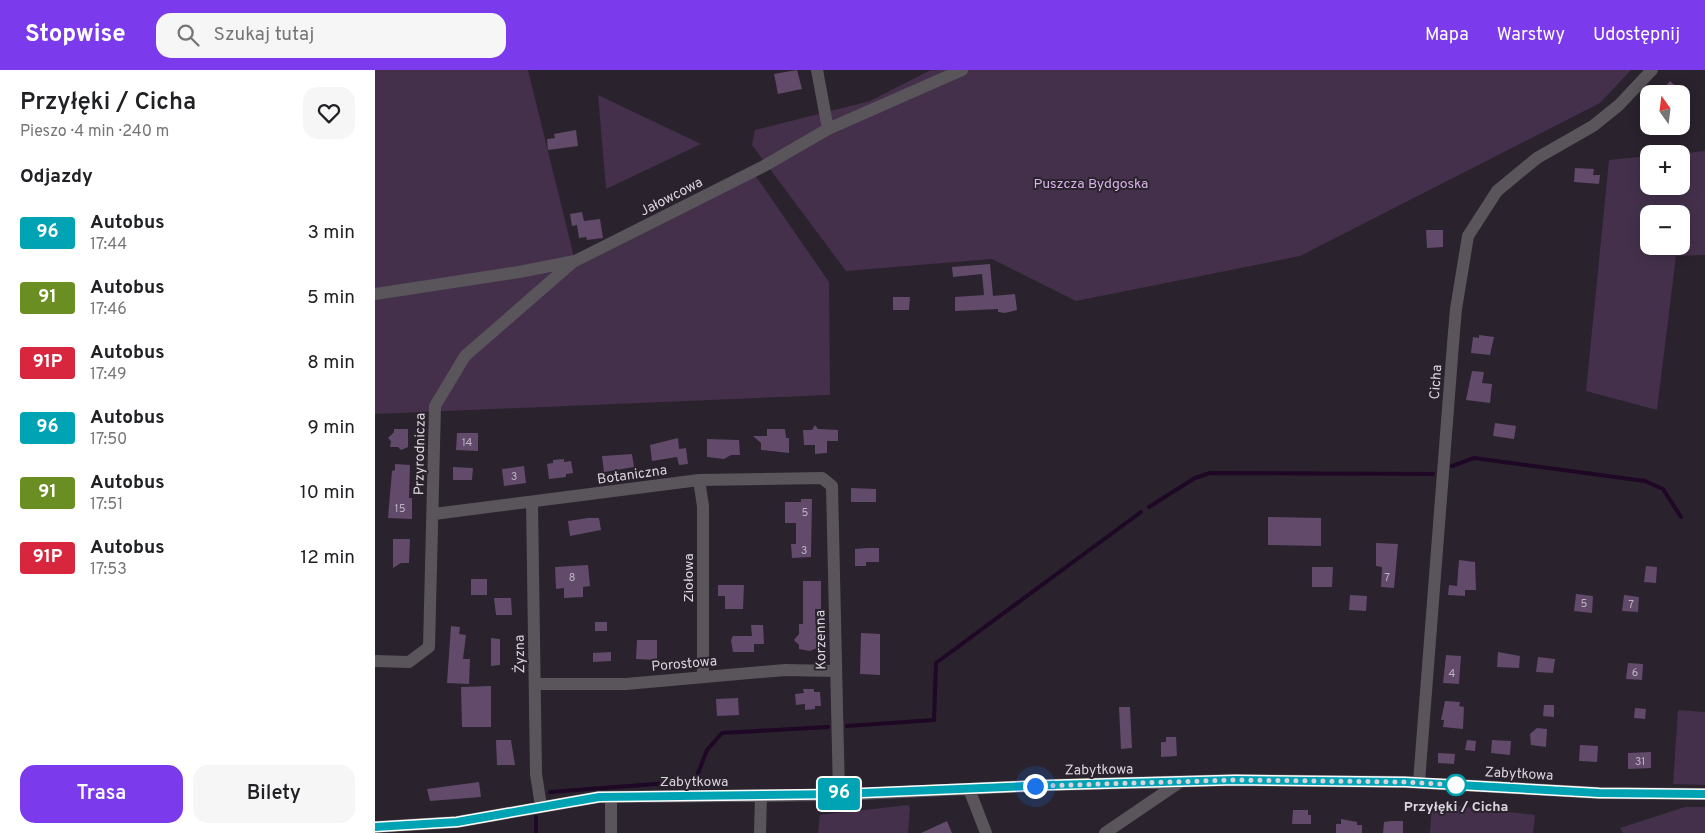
<!DOCTYPE html>
<html lang="pl">
<head>
<meta charset="utf-8">
<style>
	body { margin:0; font-family:Overpass,sans-serif; background:#f6f6f6; color:#202124; height:100vh; display:flex; flex-direction:column; font-size:19px; white-space:nowrap }
	* { box-sizing:border-box; margin:0 }
	p { font-size:16px; color:#757577 }
	.icon { flex:none; width:28px; height:28px; fill:none; stroke:currentColor; stroke-width:2; stroke-linecap:round; stroke-linejoin:round }
	.map { position:relative; flex:1; overflow:hidden }
	.sheet { display:flex; flex-direction:column; background:#fff; width:375px }
	.sheet>* { flex:none }
	.badge { padding:0 10px; border-radius:4px; font-size:18px; line-height:32px }
	.needle { width:32px; rotate:346deg }
	.fabs { position:absolute; left:1265px; top:15px; display:grid; gap:10px }
	.fabs a { display:grid; place-items:center; width:50px; height:50px; border-radius:10px; background:#fff; box-shadow:0 2px 12px #0003; font-size:25px }
	.you { position:absolute; width:25px; height:25px; margin:-12px; border:4px solid #fff; border-radius:50%; background:#1a73e8; box-shadow:0 0 0 8px #1a73e833 }
	.map>.badge { position:absolute; translate:-50% -50%; box-shadow:0 0 0 2px #fff }
	h2 { padding:0 20px; font-size:19px; line-height:45px }
	.round { display:grid; place-items:center; flex:none; width:52px; height:52px; border-radius:15px; background:#f6f6f6 }
	.head { display:flex; align-items:center; justify-content:space-between; height:85px; padding:0 20px }
	h1 { font-size:24px; font-weight:600; line-height:38px }
	.button { display:flex; gap:10px; margin-top:auto; padding:10px 20px }
	.button a { flex:1; height:58px; border-radius:15px; background:#7c3aed; color:#fff; font-size:20px; font-weight:600; line-height:58px; text-align:center }
	.button a+a { background:#f6f6f6; color:#202124 }
	ul { padding:0; list-style:none }
	li { display:flex; align-items:center; gap:15px; height:65px; padding:0 20px }
	li div { flex:1 }
	li b { display:block; font-size:19px }
	li em { font-style:normal }
	li .badge { min-width:55px; font-weight:700; text-align:center }
	header { display:flex; align-items:center; gap:30px; box-sizing:border-box; height:70px; padding:0 25px; background:#7c3aed; color:#fff }
	header strong { font-size:24px }
	nav { display:flex; gap:28px; margin-inline-start:auto; font-size:18px }
	.search { width:350px; height:45px; background:#f6f6f6; display:flex; align-items:center; gap:12px; box-sizing:border-box; padding:0 18px; border-radius:15px; color:#757577; font-size:19px }
	main { display:flex; flex:1; min-height:0 }
	.map>svg:first-child { display:block }
</style>
</head>
<body>
<header>
<strong>Stopwise</strong>
<div class="search"><svg class="icon" aria-label="search" viewBox="0 0 24 24"><circle cx="10" cy="10" r="6"/><path d="M15 15l6 6"/></svg>Szukaj tutaj</div>
<nav><a>Mapa</a><a>Warstwy</a><a>Udostępnij</a></nav>
</header>
<main>
<section class="sheet">
<div class="head"><div><h1>Przyłęki / Cicha</h1><p>Pieszo · 4 min · 240 m</p></div><a class="round"><svg class="icon" aria-label="heart" viewBox="0 0 24 24"><path d="M12 20l-8-8c-3-5 5-10 8-4 3-6 11-1 8 4z"/></svg></a></div>
<h2>Odjazdy</h2>
<ul>
<li><span class="badge" style="background:#00a3b4;color:#fff">96</span><div><b>Autobus</b><p>17:44</p></div><em>3 min</em></li>
<li><span class="badge" style="background:#6b8e23;color:#fff">91</span><div><b>Autobus</b><p>17:46</p></div><em>5 min</em></li>
<li><span class="badge" style="background:#d7263d;color:#fff">91P</span><div><b>Autobus</b><p>17:49</p></div><em>8 min</em></li>
<li><span class="badge" style="background:#00a3b4;color:#fff">96</span><div><b>Autobus</b><p>17:50</p></div><em>9 min</em></li>
<li><span class="badge" style="background:#6b8e23;color:#fff">91</span><div><b>Autobus</b><p>17:51</p></div><em>10 min</em></li>
<li><span class="badge" style="background:#d7263d;color:#fff">91P</span><div><b>Autobus</b><p>17:53</p></div><em>12 min</em></li>
</ul>
<div class="button"><a>Trasa</a><a>Bilety</a></div>
</section>
<div class="map">
<svg width="1330" height="763" viewBox="0 0 1330 763">
	<rect width="100%" height="100%" fill="#2a222d"/>
	<!-- green -->
	<path fill="#44304b" fill-rule="evenodd" d="M0,0H153L200,191L380,105L454,212L455,325L0,344Z
		M556,0H1256L1225,33L925,186L701,231L617,189L471,201L377,75L380,60L495,31Z
		M223,25L326,74L231,119Z
		M1330,81V185L1301,186L1282,340L1211,321L1234,90L1274,86V116H1306V84H1301ZM1274,144H1306V176H1274Z
		M1303,640L1330,642V715L1298,714Z
		M1057,733L1160,745L1158,763H1055Z
		M533,735L535,738L533,763H443L445,745Z
		M1310,737H1330V763H1248L1245,758Z"/>
	<g fill="none" stroke-linecap="round" stroke-linejoin="round">
		<!-- stream -->
		<path stroke="#1e0825" stroke-width="4" d="M1077,396L1099,388L1270,411L1288,419L1306,447
			M774,437L820,408L835,403L1058,404
			M472,656L559,650L561,593L766,442
			M175,722L320,711L332,680L347,663L453,657
			M161,747V763"/>
	</g>
	<!-- building -->
	<path fill="#624a6b" d="M422,0L427,19L403,24L399,4Z
		M1295,11L1310,24H1284Z
		M201,60L203,76L173,80L172,69L180,68L179,64Z
		M1200,98L1219,99L1218,105H1225L1224,114L1199,112Z
		M207,142L209,151L225,149L228,168L212,170L211,167L204,168L202,155L197,156L195,144Z
		M1051,160H1068V177L1052,178Z
		M615,194L618,226L640,224L642,240L630,243L623,242V239L580,241V227L609,225L607,204L578,207L577,197Z
		M518,227H535L534,240H518Z
		M1104,265L1119,267L1115,285L1096,283L1098,267L1104,268Z
		M1097,301L1109,302L1107,313L1117,314L1115,333L1091,330Z
		M1120,353L1141,356L1139,369L1118,366Z
		M440,355L443,359L463,360V371H452V383L440,384V375H429L428,360H437Z
		M19,359H33V377L26,380L23,377H15L16,371L13,368L19,362Z
		M392,359H410L411,368H414V383L386,380V373L378,366H392Z
		M82,363H103V381L81,380Z
		M303,368L304,379L311,378L313,394L304,395L302,387L277,391L275,375Z
		M332,369L364,370L365,385H356L349,389L332,387Z
		M257,384L259,397L229,402L227,386Z
		M189,389V392L196,391L198,403L191,404V407L174,409L172,394L178,393V390Z
		M20,394L35,395L34,428H37V449L13,448L17,401L20,400Z
		M149,396L151,413L129,416L127,399Z
		M78,397L98,398L97,410H78Z
		M476,418L501,419V432H476Z
		M426,429H437L436,487L417,488L416,474H421V453H410V432H426Z
		M893,447L946,448V476L893,475Z
		M213,448H224L226,460L195,466L193,451Z
		M18,469H35L34,493H26L18,498Z
		M1001,473L1023,474L1019,518L1006,517L1007,497L1001,496Z
		M492,478H504V492H491V496H480V479Z
		M1084,490L1100,492L1101,520H1090V526L1073,525L1074,515L1082,516Z
		M213,495L215,516L208,517V527L189,528V518L181,519L180,497Z
		M1271,496L1282,497L1281,513L1269,512Z
		M937,497H958L957,517H937Z
		M96,509H112V525H96Z
		M428,511H446V539H440L442,578L435,581L424,579V575L419,570L424,564V554H428Z
		M343,515H369L368,539H350V526H343Z
		M1201,524L1218,526L1217,543L1199,541Z
		M975,525L992,526L991,541L974,540Z
		M1249,525L1264,527L1263,542L1247,541Z
		M119,528H136L137,545H121Z
		M220,552H232V561H220Z
		M376,555H388L389,574H379V582H358L356,570L358,566H377Z
		M76,556L85,557L84,564L91,565L88,589H95L94,614L72,613Z
		M486,563L505,564V605L485,604Z
		M116,568L125,569V595L116,596Z
		M262,570H282V590L261,589Z
		M236,582V591L218,592V583Z
		M1123,582L1145,586L1144,598L1122,597Z
		M1071,585L1086,586L1084,614L1068,613Z
		M1163,587L1180,589L1178,603L1161,602Z
		M1253,593L1268,594L1267,610L1251,609Z
		M116,616V657H87L86,617Z
		M428,619H439V622H445L446,636H440V639L430,640V634L421,635L420,624L429,623Z
		M363,628L364,645L342,646L341,629Z
		M1070,631L1085,632L1084,636L1089,637L1088,659L1068,657L1069,650H1066Z
		M1169,635H1179V647L1168,646Z
		M744,637H755L757,678L746,679Z
		M1260,638L1271,639L1270,649L1259,648Z
		M1162,658L1172,659L1171,677L1156,675L1155,664Z
		M791,667H801L802,686L786,687V672H791Z
		M121,670H136L140,695H122Z
		M1092,670L1101,671L1100,681L1090,680Z
		M1117,670L1136,671L1135,685L1116,683Z
		M1205,675L1223,676L1222,692L1204,691Z
		M1276,682V698L1253,699V683Z
		M1063,683L1080,684L1079,694L1063,693Z
		M104,712L106,727L55,731L52,719Z
		M918,740H933V745H936V754H917Z
		M966,749L982,752V755H987V763H961V754H966Z
		M572,751L577,763H546Z
		M1017,751H1028V763H1008L1009,752Z"/>
	<g fill="none" stroke-linecap="round" stroke-linejoin="round">
		<!-- minor -->
		<path stroke="#59555b" stroke-width="12" d="M442,0L453,59
			M0,224L144,202L200,191L389,96L453,59L587,0
			M324,410L328,436V606
			M157,432L161,704L166,736
			M59,444L324,410L447,408L457,416L464,725
			M0,591L34,592L54,577L60,336L90,286L198,192
			M160,614H251L410,600L461,601
			M1044,712L1078,274L1081,239L1093,166L1122,121L1162,88L1218,56L1244,35L1277,0
			M594,719L611,763
			M0,757L82,752L224,727L464,725L676,715L860,710L1030,712L1224,723L1330,724
			M236,763V727
			M385,763L386,726
			M730,763L805,712"/>
	</g>
	<g fill="none" stroke-linecap="round" stroke-linejoin="round">
		<!-- line casing -->
		<g stroke="#fff" stroke-width="11">
			<path id="line" d="M0,757L82,752L224,727L464,724L676,715L860,710L1030,712L1224,723L1330,724"/>
		</g>
		<!-- line -->
		<use href="#line" stroke="#00a3b4" stroke-width="8"/>
		<!-- walk -->
		<path stroke="#dad5dc" stroke-width="5" stroke-dasharray="0 9" d="M660,716L860,710L1030,712L1081,715"/>
	</g>
	<!-- markers -->
	<circle fill="#fff" stroke="#00a3b4" stroke-width="2.5" cx="1081" cy="715" r="10"/>
	<g text-anchor="middle" stroke-width="4" stroke-linejoin="round" paint-order="stroke">
		<!-- number labels -->
		<g font-size="11" fill="#bcb2c0">
			<text x="92" y="376">14</text>
			<text x="139" y="410">3</text>
			<text x="25" y="442">15</text>
			<text x="430" y="446">5</text>
			<text x="429" y="484">3</text>
			<text x="197" y="511">8</text>
			<text x="1012" y="511">7</text>
			<text x="1209" y="537">5</text>
			<text x="1256" y="538">7</text>
			<text x="1260" y="606">6</text>
			<text x="1077" y="607">4</text>
			<text x="1265" y="695">31</text>
		</g>
		<!-- park labels -->
		<g font-size="14" fill="#dbb1eb" stroke="#2a222d">
			<text x="716" y="118">Puszcza Bydgoska</text>
		</g>
		<!-- street labels -->
		<g font-size="14" fill="#dad5dc" stroke="#2a222d">
			<text transform="translate(296 126) rotate(-27)" y="5">Jałowcowa</text>
			<text transform="translate(1060 312) rotate(-86)" y="5">Cicha</text>
			<text transform="translate(44 384) rotate(-89)" y="5">Przyrodnicza</text>
			<text transform="translate(257 404) rotate(-8)" y="5">Botaniczna</text>
			<text transform="translate(313 508) rotate(-90)" y="5">Ziołowa</text>
			<text transform="translate(445 570) rotate(-91)" y="5">Korzenna</text>
			<text transform="translate(144 584) rotate(-91)" y="5">Żyzna</text>
			<text transform="translate(309 593) rotate(-5)" y="5">Porostowa</text>
			<text transform="translate(724 699) rotate(-1)" y="5">Zabytkowa</text>
			<text transform="translate(1144 703) rotate(3)" y="5">Zabytkowa</text>
			<text x="319" y="716">Zabytkowa</text>
		</g>
		<!-- stop labels -->
		<g font-size="14" font-weight="bold" fill="#dad5dc" stroke="#2a222d">
			<text x="1081" y="741">Przyłęki / Cicha</text>
		</g>
	</g>
</svg>
<div class="fabs">
<a><svg class="needle" viewBox="-14 -14 28 28"><path d="M0-13l5 13h-10z" fill="#e53935"/><path d="M0 13l5-13h-10z" fill="#757577"/></svg></a>
<a>+</a>
<a>−</a>
</div>
<div class="you" style="left:660px;top:716px"></div>
<b class="badge" style="left:464px;top:724px;background:#00a3b4;color:#fff">96</b>
</div>
</main>
</body>
</html>
